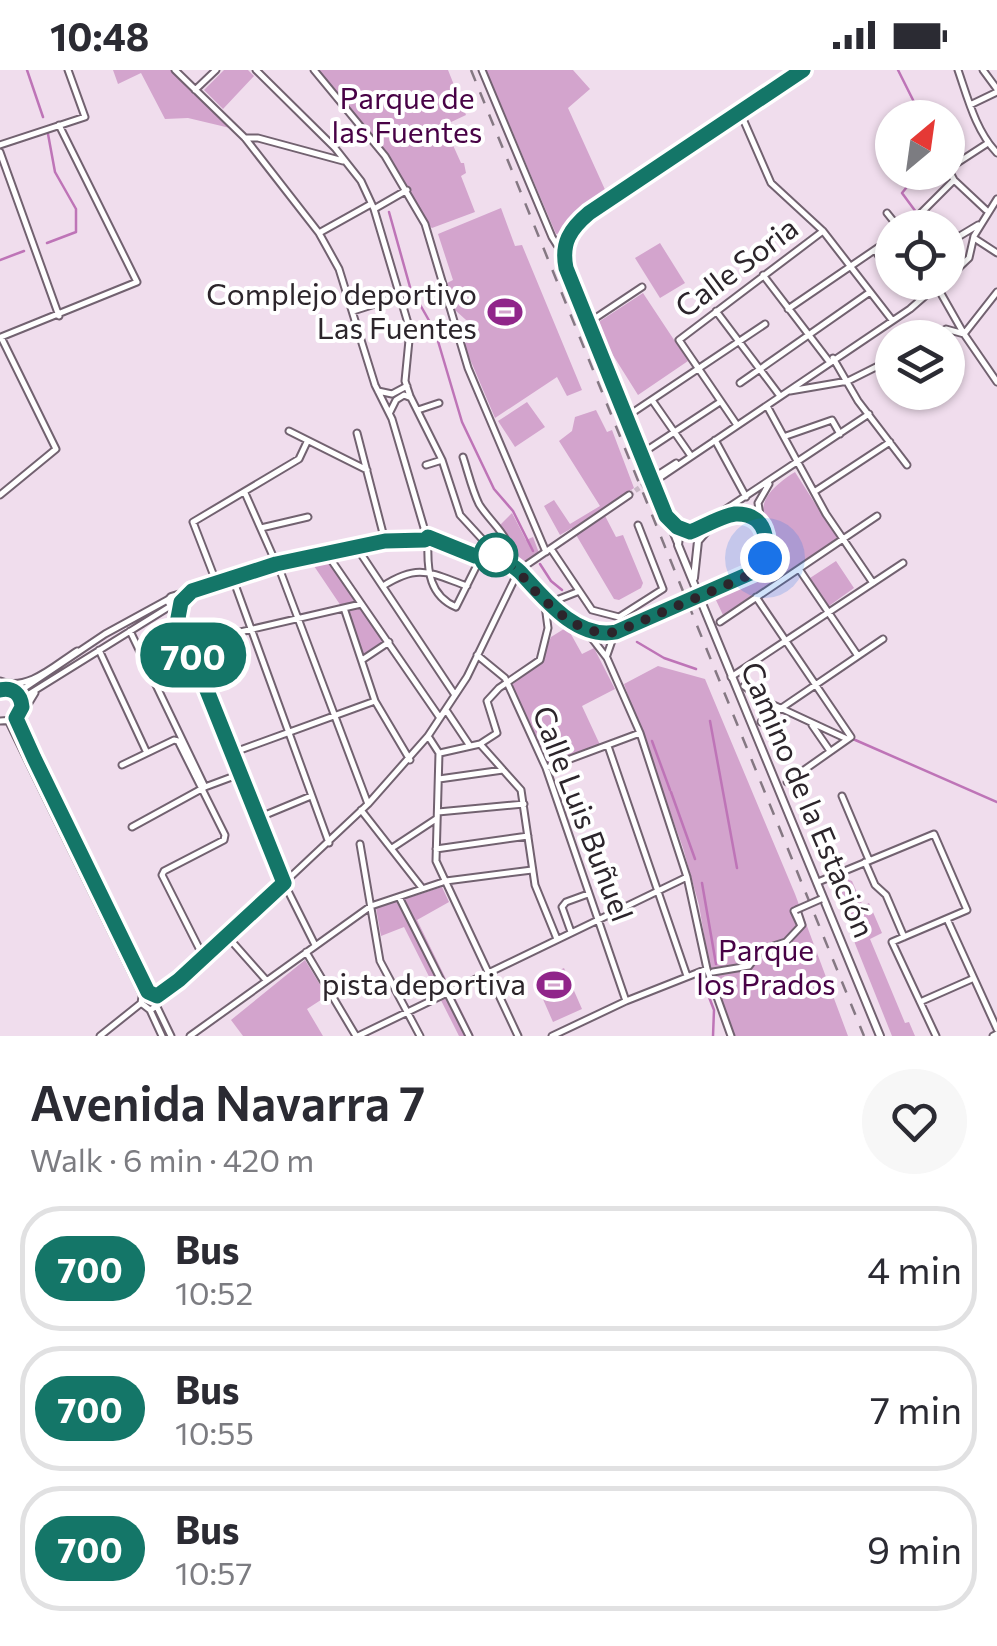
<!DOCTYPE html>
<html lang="en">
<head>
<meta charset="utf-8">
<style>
	body { margin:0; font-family:Commissioner,sans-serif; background:#f7f7f7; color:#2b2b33; height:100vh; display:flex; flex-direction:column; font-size:38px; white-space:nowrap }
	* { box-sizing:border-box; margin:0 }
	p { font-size:32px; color:#7c7c81 }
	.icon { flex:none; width:55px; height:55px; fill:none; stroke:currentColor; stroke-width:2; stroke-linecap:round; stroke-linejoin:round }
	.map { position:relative; height:966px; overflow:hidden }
	.drawer { display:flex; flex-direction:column; background:#fff; flex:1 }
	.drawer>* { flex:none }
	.badge { padding:0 20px; border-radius:32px; font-size:35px; line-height:65px }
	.needle { width:65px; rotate:29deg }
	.controls { position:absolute; left:875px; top:30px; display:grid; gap:20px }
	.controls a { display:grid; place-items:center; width:90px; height:90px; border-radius:50%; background:#fff; box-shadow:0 2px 8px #0004; font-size:50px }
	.you { position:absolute; width:50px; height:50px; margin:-25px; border:8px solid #fff; border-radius:50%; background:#1a73e8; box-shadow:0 0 0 15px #1a73e833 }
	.map>.badge { position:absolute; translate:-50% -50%; box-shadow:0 0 0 5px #fff }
	.round { display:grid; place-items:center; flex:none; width:105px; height:105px; border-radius:52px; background:#f7f7f7 }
	.headline { display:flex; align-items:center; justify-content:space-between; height:170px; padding:0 30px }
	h1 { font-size:48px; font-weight:600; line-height:75px }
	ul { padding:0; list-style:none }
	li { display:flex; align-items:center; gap:30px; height:125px; margin:0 20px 15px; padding:0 10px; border:5px solid #e1e1e2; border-radius:40px }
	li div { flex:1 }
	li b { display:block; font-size:38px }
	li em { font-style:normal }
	li .badge { min-width:110px; font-weight:700; text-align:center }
	.status { display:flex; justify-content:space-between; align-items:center; height:70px; padding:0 50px; background:#fff; direction:ltr }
	.status svg { height:28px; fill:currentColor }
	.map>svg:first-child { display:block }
</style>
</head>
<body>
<div class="status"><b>10:48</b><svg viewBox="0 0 49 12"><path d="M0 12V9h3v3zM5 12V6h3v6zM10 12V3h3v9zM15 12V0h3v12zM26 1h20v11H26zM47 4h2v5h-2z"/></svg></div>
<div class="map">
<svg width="997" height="966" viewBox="0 0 997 966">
	<rect width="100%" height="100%" fill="#f0dded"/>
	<!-- green -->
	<path fill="#d3a4cd" d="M113,0H172L230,58L188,48L165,49L141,3L118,14Z
		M224,0H248L254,6L223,39L204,20Z
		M314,0H448L466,45L449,53L457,70L452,73L461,93H464L466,103L461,106L475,142L432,158C420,151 418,137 411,125C384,80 347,40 314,0Z
		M486,0H573L590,19L568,38L607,124L561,163L556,164Z
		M501,138L515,176L522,175L582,320L567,326L557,307L495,348L464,275L476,259L455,240L447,213L453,210L438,164Z
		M660,173L685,213L660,228L635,188Z
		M643,223L688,291L638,325L594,255Z
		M527,332L545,357L515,377L498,351Z
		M596,340L607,362L612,360L634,418L602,440L616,467L623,465L643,513L641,518L619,530L614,529L572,458L560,465L544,436L554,430L570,454L600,436L559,371L572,361L575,347Z
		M795,402L837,468L723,545L715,528C730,521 750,514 762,501C796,461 726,445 795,402Z
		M512,443L526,470L533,467L539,483L524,492L517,493L500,455Z
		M836,491L854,518L829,536L810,508Z
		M328,492L385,571L364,587L341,536L314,496Z
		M567,557L582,584L594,578L615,619L582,636L601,677L551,694L545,691L510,616L540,592L551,567Z
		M658,596L705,609L795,824L848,966H735L710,901L699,835L683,778L624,614Z
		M847,809L852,811L863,836L869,833L882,863L870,869L905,953L909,952L915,966H892L832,816Z
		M442,817L449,832L417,850L474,966H459L404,857L381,866L376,838Z
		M305,890L327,926L307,939L323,966H243L231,950Z
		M564,898L582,939L553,952L535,911Z"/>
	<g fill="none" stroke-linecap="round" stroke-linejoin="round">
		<!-- stream -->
		<path stroke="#be74b7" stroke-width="2.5" d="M27,0L43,47
			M898,0L922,48
			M389,142L410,217L435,261L462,352L494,419L513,441L533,481
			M916,142L902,123L919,102
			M47,173L76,162V139L55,102L48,64
			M0,190L24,181
			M540,494L551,511L562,520
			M637,572L664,588L696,599
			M710,651L737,798
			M853,669L997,732
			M652,671L670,720
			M671,722L695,789
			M702,813L716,894
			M704,914L714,940L713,966"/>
		<!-- street-tunnel -->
		<path stroke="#c9b8c6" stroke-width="5" stroke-dasharray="5 2.5" stroke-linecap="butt" d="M629,425L659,404"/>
		<!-- street casing -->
		<g stroke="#726270" stroke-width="9">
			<path id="street" d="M175,0L245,68L319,163L339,199L375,315L392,349L427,468
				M256,0L335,78L361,111L374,139L410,260L405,311L410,326L442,390L460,445L494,482
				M314,0L385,86L425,154L468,298L546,482
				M482,0L552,167L557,175L564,177
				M958,0C968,29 976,61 997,83
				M983,0L997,19
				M195,20L216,0
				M970,35L997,22
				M740,42L771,113L823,161L892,250
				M245,68H258L343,91
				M0,75L85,47L68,0
				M0,82L59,246
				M948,99L954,110L986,140
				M948,99L988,73
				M374,139L407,120
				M887,143L899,158
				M906,158L954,110
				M319,163L371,134
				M974,168L997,183
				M948,173L978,155
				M875,180L886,197L892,196
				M763,205L828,290
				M948,208L969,188L974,166L997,129
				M935,213L964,264L997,312
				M788,239L892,168
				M353,241L400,226
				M716,241L780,326
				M588,253L642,217
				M964,264L997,222
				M931,268L946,259L964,264
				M833,288L858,331L907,395
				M740,313L870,222
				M378,321L392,324L407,316
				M790,321L848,311L892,289
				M652,330L691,386
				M767,336L826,444L873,513
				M418,340L439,333
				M390,342L396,330L404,325L409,327
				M626,347L765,254
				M737,355L679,270L823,161
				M289,361L367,400
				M357,363L385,471
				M786,366L832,350L840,364
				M715,370L746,427
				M641,384L720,332
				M463,387C468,402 472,420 479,434C491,454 517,470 510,497
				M426,395L442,390
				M659,404L676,393
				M652,413L910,239L941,212
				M814,422L890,372
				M245,423L276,493
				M0,425L56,379L1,267L137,212L59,55
				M708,451L869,344
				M762,457L758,433L769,414
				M261,458L308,447
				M677,472L566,198V171L589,143L803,0
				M428,475C427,501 430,526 456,537L481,487
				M357,478L455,625
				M551,479L592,540L619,547L663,519L638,455
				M327,484L440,648
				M279,498L368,734
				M799,499L858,586
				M233,509L329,773
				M217,514L193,452L299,389L307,372
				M383,516C419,493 430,503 467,516
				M756,527L851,667L787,712
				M549,533L577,522
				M344,538L375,631L410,690
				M720,552L877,446
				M130,561L205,717
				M587,562L607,588L640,663L687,807L707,899L731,966
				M188,574L361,534
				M99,580L147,683
				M477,585L505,608L546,698L626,931
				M607,585L615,562
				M362,590L389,572
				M731,607L903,493
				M0,611C27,622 55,595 77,581
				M744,616L763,630L847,669
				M0,620L16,622L23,637L14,650L0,651
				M17,623L105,564L169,529
				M21,629L169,537
				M446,640L470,676
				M16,648L148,922
				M9,652L143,926
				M761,652L883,569
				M812,655L830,681
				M23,659L24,641L35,623
				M428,666L439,683L436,791L518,966
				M480,674L521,720L535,815L557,869
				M608,676L687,906
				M232,683L375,631
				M440,683L480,674L497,663L487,631L499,618L540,590L548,558L544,528
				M122,695L174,670L178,671L225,765L224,770L164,801L162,805L204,888
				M546,698L640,663
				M439,709L503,700
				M842,726L869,790
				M361,740L422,818
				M438,742L524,734
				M258,748L311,726
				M132,757L205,717L240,704
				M360,774L380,891L420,966
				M392,778L436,749
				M436,779L528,766
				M865,792L875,815L886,825L904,867
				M818,812L934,764L967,840L892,872L936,966
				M399,827L469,966
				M947,849L997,959
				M571,862L562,837L566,832L588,824
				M227,866L266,910
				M315,875L284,813L368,734L428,666L467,607L519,500L629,425
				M306,882L356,966
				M713,902L749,896L761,880L786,872L801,856L794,841L802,855L797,840
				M920,932L972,909
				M157,937L171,966
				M150,940L157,936L159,931L155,924L149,922L142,927L141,933L150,940L162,966
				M100,966L140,934
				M190,966L371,836L446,811L532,800
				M358,966L687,807
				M552,966L626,931L707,899
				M993,966L997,964"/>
		</g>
		<!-- secondary casing -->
		<g stroke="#726270" stroke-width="10">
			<path id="secondary" d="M425,470L429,467L432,471L519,500L537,523L590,562L615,561L656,543
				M481,485L494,483L505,493
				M280,495L385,471L425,470
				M694,508L698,471L711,456
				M720,518L753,502L766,484L764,461L747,446L729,445L684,463L679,467L678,475L880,966
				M178,546L181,533L190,523
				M159,929L284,813L178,547L168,531L171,527L275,496"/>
		</g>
		<!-- street -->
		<use href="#street" stroke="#fff" stroke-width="5"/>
		<!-- secondary -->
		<use href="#secondary" stroke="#fff" stroke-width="6"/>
		<!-- rail -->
		<path stroke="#857883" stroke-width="2.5" stroke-dasharray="12 12" stroke-linecap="butt" d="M471,0L864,966"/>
		<!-- street-bridge casing -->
		<g stroke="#726270" stroke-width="9" stroke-linecap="butt">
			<path id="street-bridge" d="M796,840L821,829"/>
		</g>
		<!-- secondary-bridge casing -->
		<g stroke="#726270" stroke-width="10" stroke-linecap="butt">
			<path id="secondary-bridge" d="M656,543L720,518"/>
		</g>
		<!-- street-bridge -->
		<use href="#street-bridge" stroke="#fff" stroke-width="5"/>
		<!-- secondary-bridge -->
		<use href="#secondary-bridge" stroke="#fff" stroke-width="6"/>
	</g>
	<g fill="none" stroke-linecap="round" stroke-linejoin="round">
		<!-- line casing -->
		<g stroke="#fff" stroke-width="22">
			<path id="line" d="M0,620C13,617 21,624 22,637L16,648L34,688L148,922L157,926L179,910L284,813L178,548L181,532L192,521L276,494L385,471L425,470L428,467L475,486L494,483C502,490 513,495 520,502C544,528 576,570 616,562L753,502C773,483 771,442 735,444C721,446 703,457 690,462L677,457L666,446L566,198C561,173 570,159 589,143L803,0"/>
		</g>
		<!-- line -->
		<use href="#line" stroke="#147668" stroke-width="15"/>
		<!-- walk -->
		<path stroke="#2c252b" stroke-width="10" stroke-dasharray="0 18" d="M496,485C502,490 510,494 516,499C522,504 526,512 532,518C554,540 583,568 616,562L745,507L765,488"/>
	</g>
	<!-- icons -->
	<defs>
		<g id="stadium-bare" transform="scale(2.7)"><path d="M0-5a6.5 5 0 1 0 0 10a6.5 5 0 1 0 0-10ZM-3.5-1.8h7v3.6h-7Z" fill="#90268a" stroke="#fff" stroke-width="2.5" paint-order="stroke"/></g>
	</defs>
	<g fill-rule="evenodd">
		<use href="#stadium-bare" x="505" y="242"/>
		<use href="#stadium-bare" x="554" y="915"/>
	</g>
	<!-- markers -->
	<circle fill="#fff" stroke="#147668" stroke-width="5" cx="496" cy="485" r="20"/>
	<g text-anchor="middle" stroke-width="8" stroke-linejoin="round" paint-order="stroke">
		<!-- park labels -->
		<g font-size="30" fill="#480246" stroke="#fff">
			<text x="407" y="39">Parque de<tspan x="407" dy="34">las Fuentes</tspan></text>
			<text x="766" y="891">Parque<tspan x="766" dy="34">los Prados</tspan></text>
		</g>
		<!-- street labels -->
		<g font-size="30" fill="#2c252b" stroke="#fff">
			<text transform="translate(737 198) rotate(-37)" y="10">Calle Soria</text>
			<text transform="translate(807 730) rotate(67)" y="10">Camino de la Estación</text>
			<text transform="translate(582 744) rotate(69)" y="10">Calle Luis Buñuel</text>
		</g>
		<!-- poi labels -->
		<g font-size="30" fill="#2c252b" stroke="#fff" text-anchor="end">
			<text x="477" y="235">Complejo deportivo<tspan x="477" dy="34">Las Fuentes</tspan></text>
			<text x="526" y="925">pista deportiva</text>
		</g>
	</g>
</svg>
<div class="controls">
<a><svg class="needle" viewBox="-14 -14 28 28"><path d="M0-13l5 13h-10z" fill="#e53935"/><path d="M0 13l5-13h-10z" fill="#7c7c81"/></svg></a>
<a><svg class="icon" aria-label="locate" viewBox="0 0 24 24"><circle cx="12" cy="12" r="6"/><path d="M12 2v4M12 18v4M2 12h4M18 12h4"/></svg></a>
<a><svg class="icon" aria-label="layers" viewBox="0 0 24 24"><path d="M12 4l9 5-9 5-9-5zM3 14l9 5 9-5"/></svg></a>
</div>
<div class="you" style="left:765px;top:488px"></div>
<b class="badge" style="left:193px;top:585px;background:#147668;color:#fff">700</b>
</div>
<section class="drawer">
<div class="headline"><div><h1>Avenida Navarra 7</h1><p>Walk · 6 min · 420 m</p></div><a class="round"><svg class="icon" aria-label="heart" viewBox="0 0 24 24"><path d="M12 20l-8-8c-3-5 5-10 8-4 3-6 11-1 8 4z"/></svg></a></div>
<ul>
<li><span class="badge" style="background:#147668;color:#fff">700</span><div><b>Bus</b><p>10:52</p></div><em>4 min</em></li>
<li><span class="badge" style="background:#147668;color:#fff">700</span><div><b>Bus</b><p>10:55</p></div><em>7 min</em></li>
<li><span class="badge" style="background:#147668;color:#fff">700</span><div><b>Bus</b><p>10:57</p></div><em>9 min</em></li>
</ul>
</section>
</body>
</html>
